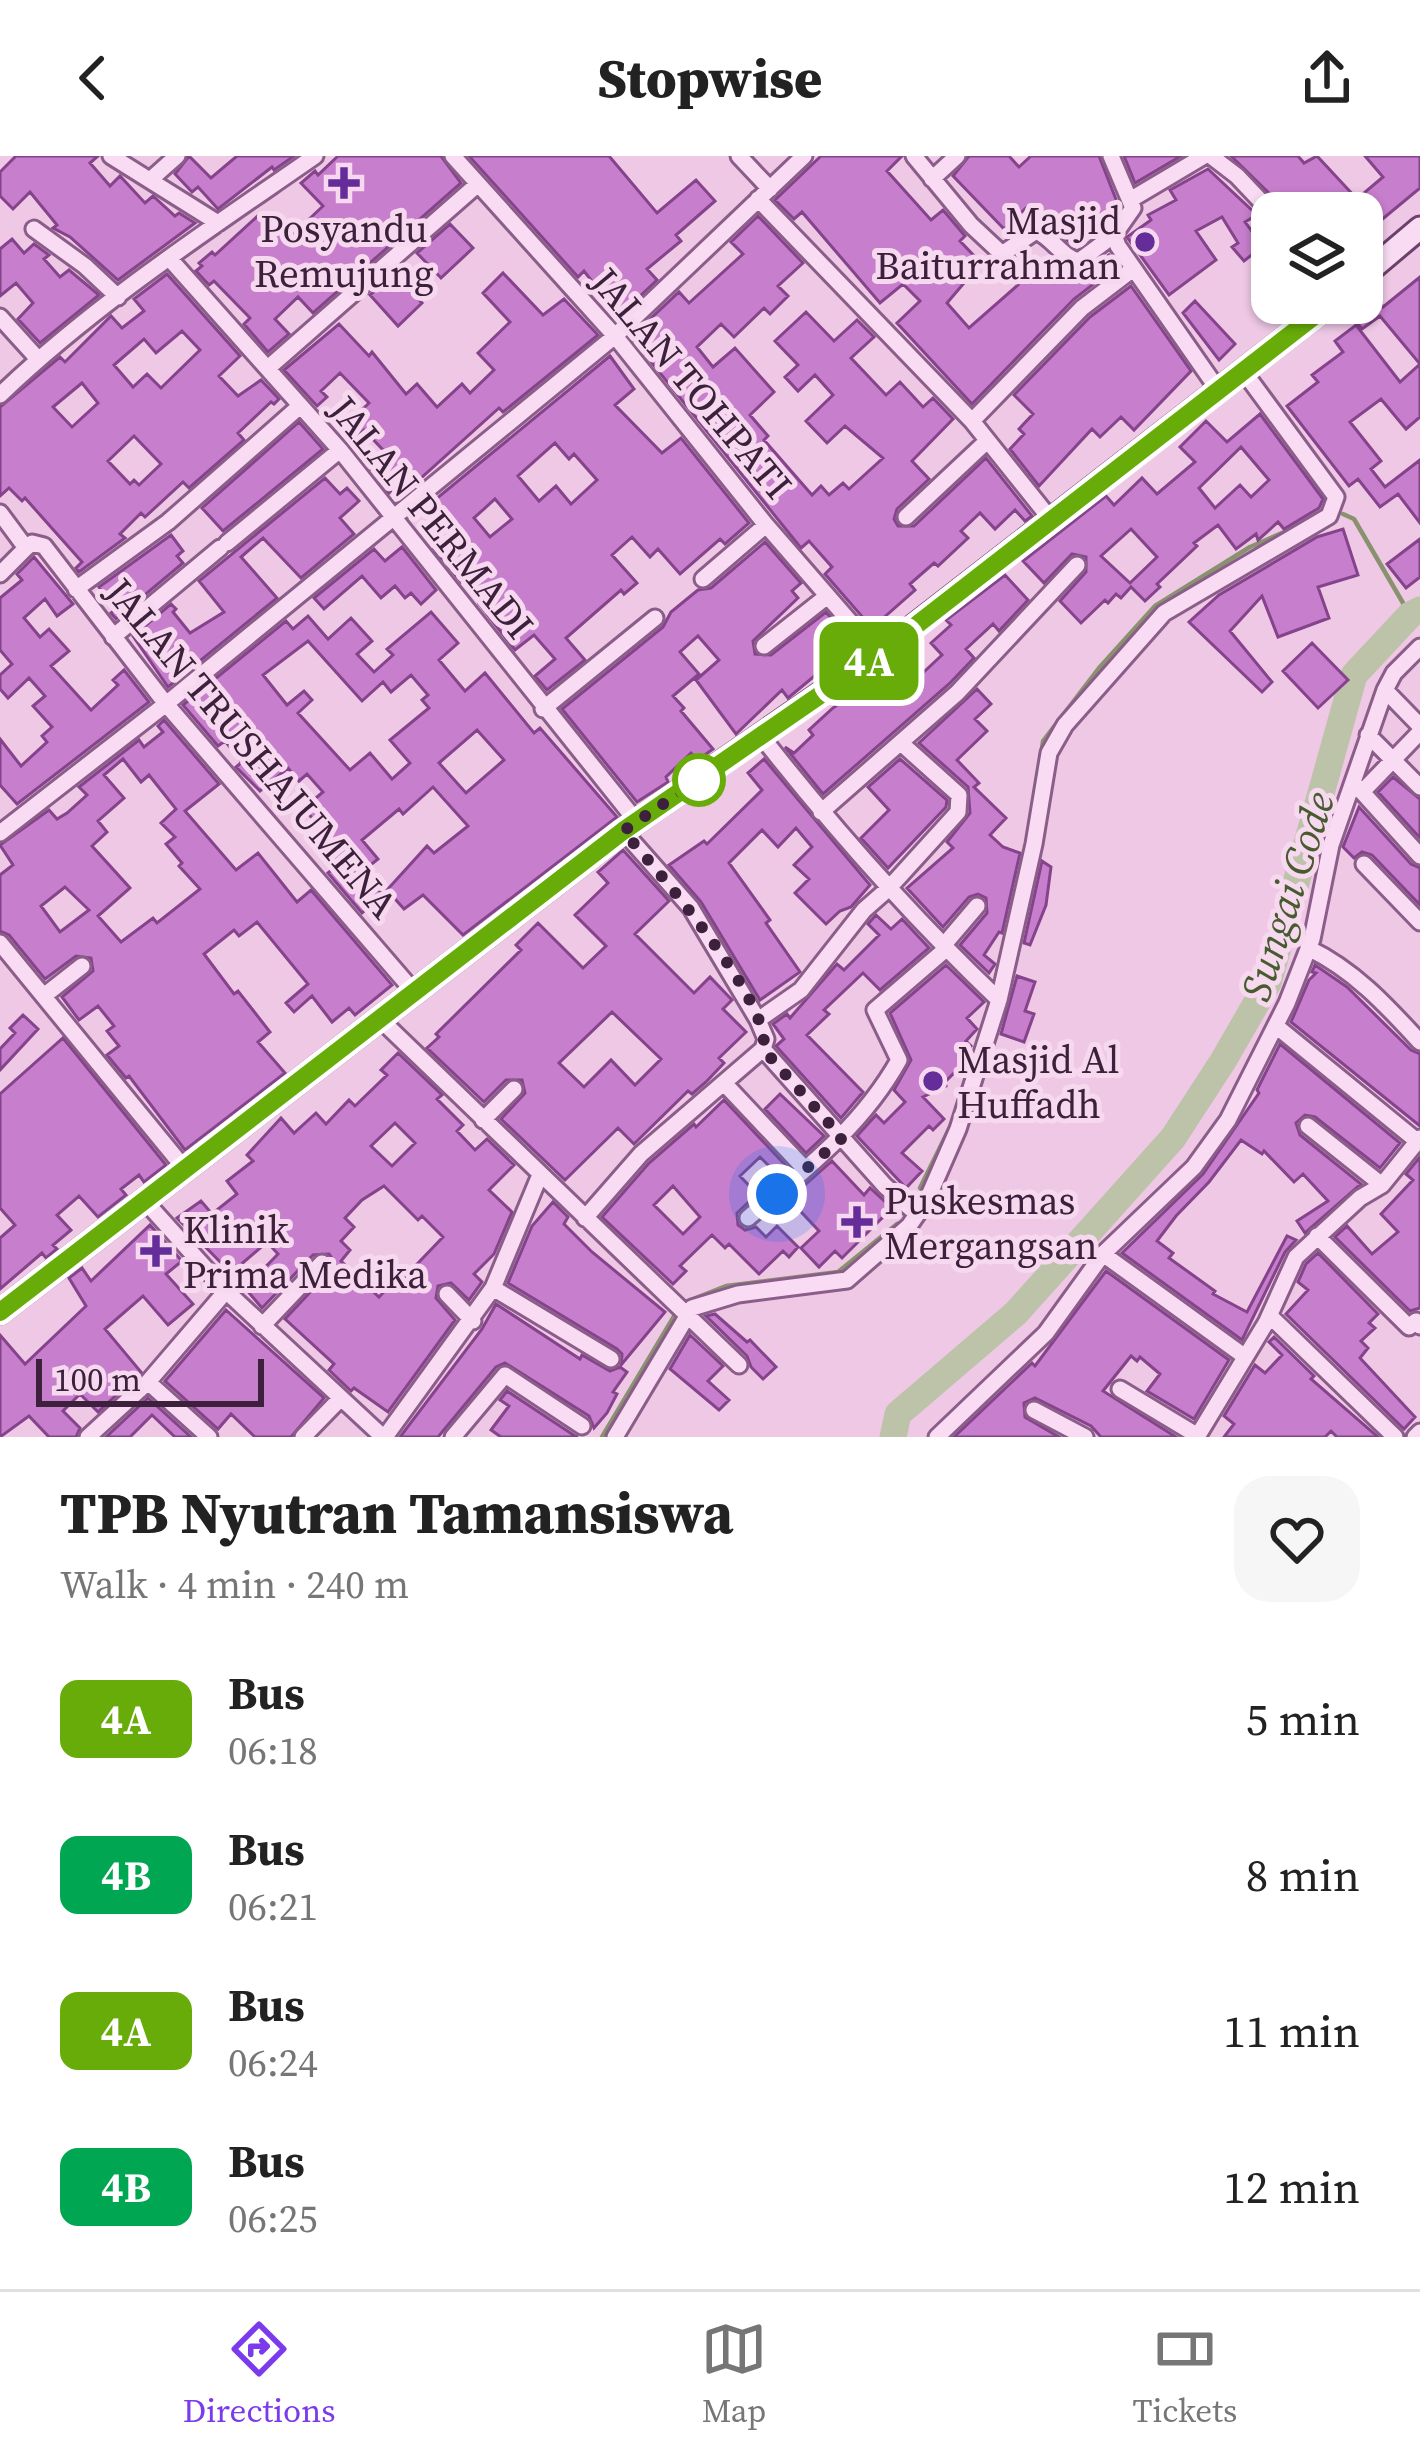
<!DOCTYPE html>
<html lang="en">
<head>
<meta charset="utf-8">
<style>
	body { margin:0; font-family:"Source Serif 4",serif; background:#f6f6f6; color:#222; height:100vh; display:flex; flex-direction:column; font-size:45px; white-space:nowrap }
	* { box-sizing:border-box; margin:0 }
	p { font-size:39px; color:#767676 }
	.icon { flex:none; width:66px; height:66px; fill:none; stroke:currentColor; stroke-width:2; stroke-linecap:round; stroke-linejoin:round }
	.map { position:relative; height:1281px; overflow:hidden }
	.sheet { display:flex; flex-direction:column; background:#fff; flex:1 }
	.sheet>* { flex:none }
	.badge { padding:0 24px; border-radius:18px; font-size:42px; line-height:78px }
	.tools { position:absolute; left:1251px; top:36px; display:grid; gap:24px }
	.tools a { display:grid; place-items:center; width:132px; height:132px; border-radius:24px; background:#fff; box-shadow:0 3px 9px #0004; font-size:60px }
	.scale { position:absolute; left:36px; bottom:30px; width:228px; box-sizing:border-box; padding-left:12px; border:6px solid #3c203c; border-top:0; font-size:33px; line-height:42px; white-space:nowrap; color:#3c203c; -webkit-text-stroke:9px #f6d8ef; paint-order:stroke }
	.you { position:absolute; width:60px; height:60px; margin:-30px; border:9px solid #fff; border-radius:50%; background:#1a73e8; box-shadow:0 0 0 18px #1a73e833 }
	.map>.badge { position:absolute; translate:-50% -50%; box-shadow:0 0 0 6px #fff }
	.round { display:grid; place-items:center; flex:none; width:126px; height:126px; border-radius:36px; background:#f6f6f6 }
	.head { display:flex; align-items:center; justify-content:space-between; height:204px; padding:0 60px }
	h1 { font-size:57px; font-weight:800; line-height:90px }
	ul { padding:0; list-style:none }
	li { display:flex; align-items:center; gap:36px; height:156px; padding:0 60px }
	li div { flex:1 }
	li b { display:block; font-size:45px }
	li em { font-style:normal }
	li .badge { min-width:132px; font-weight:700; text-align:center }
	header { display:flex; justify-content:space-between; align-items:center; height:156px; padding:0 60px; background:#fff; font-size:54px; font-weight:800 }
	.tab-bar { display:flex; justify-content:space-around; align-items:center; height:168px; border-top:3px solid #e0e0e0; background:#fff; font-size:33px; color:#767676 }
	.tab-bar a { display:grid; justify-items:center; gap:6px }
	.tab-bar .on { color:#7c3aed }
	.map>svg:first-child { display:block }
</style>
</head>
<body>
<header><svg class="icon" aria-label="back" viewBox="0 0 24 24"><path d="M15 5l-7 7 7 7"/></svg>Stopwise<svg class="icon" aria-label="share" viewBox="0 0 24 24"><path d="M12 15V3M7 8l5-5 5 5M5 13v7h14v-7"/></svg></header>
<div class="map">
<svg width="1420" height="1281" viewBox="0 0 1420 1281">
	<rect width="100%" height="100%" fill="#efc8e6"/>
	<g fill="none" stroke-linecap="round" stroke-linejoin="round">
		<!-- stream -->
		<path stroke="#89926f" stroke-width="4.5" d="M1343,358L1354,363L1410,459
			M1041,600L1043,585L1099,512L1155,450L1250,391L1298,370
			M920,1032L952,967
			M683,1147L726,1130L838,1116L897,1068
			M602,1281L676,1157"/>
		<!-- river -->
		<path stroke="#bdc3a9" stroke-width="27" d="M893,1281L898,1258L1016,1157L1173,982L1223,905L1268,827L1354,519L1410,459L1420,454"/>
	</g>
	<!-- building -->
	<path fill="#c77ecd" stroke="#84438b" stroke-width="3" fill-rule="evenodd" d="M16,0H98L90,7L110,30L120,20L145,47L153,40L175,60L179,57L195,67L118,124L70,81L53,72L57,69L30,36L13,53L0,40V16Z
		M189,0L211,22L237,0H294L274,14L272,11L218,53L198,31L192,36L175,18Z
		M338,0H441L461,27L313,157L298,141L275,163L289,178L268,196L244,168L250,162L214,125L209,129L196,115L202,110L199,107L212,96L215,99L261,57L287,84L323,50L301,27L315,15L318,19Z
		M469,0H609L657,57L696,24L715,45L676,79L681,85L647,113L657,124L619,160L584,115L578,121Z
		M821,0H902L887,15L931,64L943,54L965,80L960,85L981,107L947,147L969,172L1018,129L1012,123L1021,114L1031,124L1043,113L1053,126L1068,116L1076,125L1109,99L1117,110L1074,143L972,248L897,167L920,145L903,128L880,147L802,56L794,63L775,44Z
		M969,0H1009L1019,11L1031,0H1099L1119,51L1083,86L1080,83L1073,89L1027,51L1004,73L953,20Z
		M1124,0H1181L1135,27Z
		M1231,0H1298L1304,7L1317,0L1357,43L1383,21L1365,0H1420V32L1362,80V57H1284L1281,49Z
		M1208,13L1257,59L1245,66L1263,90L1244,105L1232,91L1238,87L1222,61L1196,75L1216,104L1169,139L1127,81L1151,64L1148,59L1176,44L1170,34Z
		M758,60L803,107L778,130L788,140L770,158L764,152L734,181L721,168L697,191L713,211L735,192L774,236L750,259L768,280L764,284L812,339L821,330L829,339L843,327L849,333L883,302L845,270L827,287L806,265L833,239L815,219L798,235L785,221L798,209L775,185L806,156L834,185L857,164L874,181L851,202L886,239L900,226L923,251L933,242L953,263L912,305L929,323L897,353L894,363L898,370H914L986,302L1032,360L1025,365L1015,354L995,373L980,357L961,375L968,382L938,410L934,407L910,428L915,434L872,472L825,418L832,411L809,385L801,392L631,181L679,136L689,147L743,98L731,86Z
		M450,68L473,92L441,122L417,97Z
		M12,83L24,97L34,88L49,99L44,103L60,121L69,114L99,139L40,187L18,163L33,147L16,127L0,140V93Z
		M503,117L543,159L564,143L598,179L503,256L499,252L402,339L395,331L389,337L369,311L385,296L364,274L352,285L342,273L369,247L340,217L321,235L327,241L317,250L284,214L339,168L369,200L372,196L406,238L417,228L437,251L462,228L470,237L494,214L478,197L510,166L483,137Z
		M167,118L240,200L219,220L238,240L261,224L279,243L274,248L271,246L238,277L244,284L189,332L183,326L145,361L141,357L120,378L125,382L79,416L76,412L82,406L25,342L22,345L9,332L0,340V251L60,201L65,206L111,160L122,172L144,155L134,143ZM182,175L200,194L161,232L147,218L133,231L114,209L144,183L156,197ZM82,227L98,247L72,271L53,251ZM134,280L161,308L139,329L134,324L130,328L108,305Z
		M394,118L422,147L398,170L370,139Z
		M1420,121V261L1406,273L1381,243L1350,266L1381,305L1371,313L1385,331L1420,304V367L1398,338L1380,351L1358,323L1349,330L1287,250L1318,226L1312,219L1343,196L1335,185L1356,169L1400,226L1420,208L1380,160L1362,173L1347,154L1373,138L1383,151Z
		M1131,130L1191,215L1134,274L1121,261L1100,281L1092,273L1039,330L1010,293L1024,278L1019,273L1033,258L1014,239L1090,161Z
		M1195,145L1235,188L1219,204L1183,157Z
		M610,200L634,233L615,249L662,297L681,282L749,367L725,388L720,383L680,418L658,393L650,401L632,381L612,399L637,427L624,438L621,434L566,482L585,504L547,534L535,520L555,503L534,479L515,494L479,448L485,443L466,421L461,426L434,393L454,376L430,351L419,357ZM555,287L569,303L574,298L597,324L571,348L556,330L539,345L518,320ZM495,343L512,363L490,381L474,362Z
		M1260,258L1323,343L1319,352L1284,373L1278,366L1258,384L1256,378L1236,393L1218,369L1194,387L1197,390L1157,428L1160,431L1145,445L1131,431L1121,442L1116,438L1108,447L1105,444L1081,467L1060,445L1086,416V401L1072,398L1044,427L1023,405L1106,340L1114,349L1142,322L1157,338L1195,306L1180,291L1206,265L1227,286ZM1241,291L1269,324L1251,341L1240,329L1215,352L1199,332ZM1131,373L1157,401L1130,427L1101,400Z
		M299,266L323,293L223,375L202,352Z
		M325,322L340,338L347,332L359,345L340,362L354,378L301,422L263,382L241,401L277,442L168,531L133,480L171,448L176,453L173,456L190,477L224,456L199,425Z
		M1343,373L1358,419L1318,431L1329,462L1278,481L1262,440L1230,475L1272,526L1262,536L1189,466L1219,439L1317,381Z
		M171,379L183,395L177,400L183,407L116,463L111,457L116,453L99,431Z
		M1420,383V421L1406,432L1387,408Z
		M765,386L801,427L792,435L798,442L753,485L755,498L771,499L826,456L853,488L788,542L782,534L736,578L696,524L719,504L698,480L680,496L699,518L673,540L684,552L681,555L713,593L698,604L691,597L666,621L668,626L637,646L562,553L663,471L671,456L698,434L711,432Z
		M402,391L436,434L421,448L411,437L405,442L395,430L381,442L362,420L324,453L314,442L374,393L385,405Z
		M34,401L73,448L57,460L45,443L24,462L40,481L49,473L69,495L51,510L91,554L118,529L113,524L124,514L149,546L17,648L0,629V583L21,610L47,586L42,580L52,571L33,550L45,540L29,522L8,542L0,533V519L12,508L0,494V442L22,424L17,418Z
		M1005,419L1028,444L999,475L993,468L966,493L974,502L949,528L823,638L785,591L794,597L813,579L809,574L833,552L864,530L867,533L895,506L913,526L942,499L931,487L951,469L946,464Z
		M431,456L458,487L439,504L465,535L485,517L534,577L540,572L617,661L463,779L423,739L404,753L387,734L427,690L434,697L468,670L433,631L403,658L399,653L362,684L378,703L363,715L383,739L362,757L328,717L334,712L313,686L324,677L304,652L323,636L307,618L299,625L288,612L260,635L236,611L242,606L225,585L218,590L183,549L286,465L293,473L308,460L328,483L351,462L372,485L357,498L374,516L393,499L387,493ZM308,485L362,545L383,526L391,536L411,519L428,539L422,544L429,552L390,584L410,607L392,623L370,597L350,614L298,557L312,544L304,535L287,549L263,519ZM477,574L504,604L466,637L439,607Z
		M1312,487L1348,524L1318,552L1283,515Z
		M977,533L991,548L975,563L987,575L957,604L979,627L974,631L1006,662L990,679L1003,691L1020,697L1002,777L999,776L984,799L995,808L989,817L960,789L987,757L986,742L978,738L969,741L943,771L907,732L953,692L947,686L970,657L968,631L919,587Z
		M164,564L219,628L185,655L236,714L258,697L297,746L311,734L392,829L355,859L349,852L332,866L312,840L294,856L286,847L308,828L257,766L239,780L234,774L204,798L234,838L238,835L270,876L258,886L285,917L185,994L129,920L126,922L107,899L119,890L107,875L114,870L98,850L79,864L62,841L93,815L91,802L76,800L45,823L9,779L0,775V719L13,709L0,689L49,654L57,663L67,657L87,639L79,631L139,584L144,591L163,576L158,570ZM123,603L141,626L149,619L176,653L161,667L175,681L166,688L182,707L179,710L200,733L157,767L153,762L121,786L98,760L130,732L92,690L107,676L98,665L124,642L104,619ZM65,731L89,754L60,776L41,750Z
		M764,603L870,729L851,751L840,755L826,768L795,737L809,723L794,709L812,691L796,672L778,691L762,674L729,707L770,764L766,767L800,816L760,844L701,746L669,709L704,685L707,688L762,634L748,617Z
		M900,603L947,644L946,651L888,712L861,682L889,654L868,631Z
		M1393,621L1420,643V682L1378,636Z
		M1359,651L1411,708L1420,712V749L1372,699L1362,696L1354,702L1343,691Z
		M623,694L669,745L635,778L694,837L710,821L732,844L723,853L746,876L719,902L724,907L706,926L692,938L688,935L634,988L618,972L565,1024L501,963L525,937L522,924H506L484,946L427,892L439,881L436,878L521,794L516,789L538,767L583,812L606,790L575,759L608,727L598,716ZM612,856L661,903L635,929L611,904L584,931L559,907Z
		M1042,705L1051,711L1046,749L1030,789L1024,787Z
		M876,759L891,773L902,763L929,792L880,834L863,817L824,854L829,858L807,879L863,936L841,962L776,890L784,883L773,868L787,858L790,862L837,808L844,814L879,779L868,768Z
		M946,809L984,846L967,862L977,873L966,885L971,890L962,899L967,904L945,926L946,930L923,941L944,963L933,974L929,970L902,997L922,1015L906,1032L857,980L876,959L884,967L905,946L894,934L911,904L890,857Z
		M1315,809L1347,831L1411,894L1420,898V970L1291,866L1309,824L1316,817L1312,816Z
		M1017,820L1035,826L1025,855L1034,858L1024,886L1001,878Z
		M23,859L38,873L0,914V893L15,877L10,872Z
		M63,882L166,1009L144,1026L139,1019L121,1033L126,1039L98,1061L79,1040L57,1059L71,1074L53,1089L57,1093L46,1102L42,1097L0,1133V1082L15,1069L0,1052V938Z
		M1280,888L1400,987L1380,1012L1315,961L1305,959L1296,967L1300,979L1361,1028L1305,1077L1297,1065L1328,1045L1303,1018L1294,1026L1264,995L1262,998L1241,984L1209,1026L1176,1060L1157,1085L1173,1097L1169,1102L1215,1135L1213,1138L1247,1156L1287,1080L1296,1084L1285,1096L1242,1184L1122,1097L1203,1018L1259,937L1257,934Z
		M398,897L442,939L437,943L463,969L457,975L475,994L487,983L514,1009L489,1034L512,1056L494,1098L474,1118L482,1126L469,1144L451,1127L438,1130L436,1142L455,1164L388,1256L354,1232L351,1235L329,1214L334,1208L285,1163L331,1114L334,1105L329,1098L313,1099L262,1152L245,1132L278,1098L267,1086L231,1117L177,1062L201,1045L212,1058L237,1038L227,1025L253,1005L247,999L281,962L294,977L316,957L326,968L349,944L355,950L387,919L381,914ZM395,967L415,987L392,1010L371,990ZM384,1030L418,1064L422,1060L443,1081L397,1129L393,1126L379,1141L341,1105L350,1094L341,1085L354,1071L345,1062L362,1044Z
		M780,938L824,980L806,997L765,953Z
		M724,944L788,1012L779,1020L760,1001L740,1020L757,1038L737,1057L738,1069L745,1074L756,1071L766,1081L777,1070L798,1091L789,1101L783,1095L759,1118L729,1088L725,1092L712,1079L680,1110L686,1115L673,1128L602,1061L649,1007L694,968L696,971ZM673,1030L700,1061L683,1078L654,1049Z
		M1420,1001V1152L1410,1155L1335,1081L1347,1070L1372,1098L1398,1076L1381,1058L1413,1024L1406,1018Z
		M832,1005L864,1039L870,1032L892,1052L842,1102L835,1095L819,1111L801,1092L819,1075L789,1043Z
		M553,1046L568,1061L564,1068L592,1096L665,1156L621,1209L622,1198L617,1193L508,1127L532,1070Z
		M150,1069L182,1105L166,1118L193,1148L168,1169L143,1140L105,1173L141,1216L98,1256L80,1238L63,1255L80,1272L76,1281H49L29,1260L0,1281V1179L25,1208L86,1150L69,1122L82,1112L91,1125Z
		M1318,1097L1378,1158L1369,1167L1375,1172L1361,1185L1368,1192L1360,1202L1415,1261L1404,1273L1286,1158L1308,1134L1298,1126L1306,1108Z
		M1106,1115L1229,1204L1194,1263L1147,1235L1160,1218L1140,1201L1137,1205L1131,1200L1103,1235L1176,1281H1101L1091,1270L1035,1242L1024,1247L1025,1261L1059,1281H954L1032,1207L1035,1210Z
		M496,1148L580,1203L582,1199L610,1215L620,1211L627,1216L613,1236L617,1238L607,1257L594,1272L589,1260L505,1207L496,1211L438,1281H400L482,1173Z
		M226,1154L324,1242L291,1281H255L231,1258L218,1273L165,1225Z
		M715,1158L747,1186L750,1184L776,1211L763,1223L751,1211L747,1200L706,1160Z
		M690,1179L723,1210L708,1225L729,1244L719,1254L670,1213Z
		M1274,1181L1314,1220L1311,1223L1378,1281H1337L1331,1275L1325,1281H1224L1234,1268L1224,1260L1255,1209L1265,1217L1282,1199L1269,1186Z
		M507,1235L575,1280L578,1281H501L491,1274L509,1250L500,1244Z
		M148,1242L191,1281H175L152,1259L130,1281H106Z"/>
	<g fill="none" stroke-linecap="round" stroke-linejoin="round">
		<!-- minor casing -->
		<g stroke="#8b5d89" stroke-width="21">
			<path id="minor" d="M111,0L218,67
				M453,0L615,180L766,369L878,498
				M739,0L770,33
				M914,0L971,69L1002,98L1036,75C1053,82 1061,101 1079,105L1114,79
				M1111,0L1133,52L1114,79L1118,90L1219,235
				M1211,0L1237,20L1272,57
				M932,23L957,0
				M150,24L177,0
				M758,43L972,265L1052,365
				M1130,44L1204,0
				M34,73L85,110L118,141
				M169,102L340,294L637,666
				M0,161L38,203
				M268,212L478,28
				M0,239C95,148 207,75 315,0
				M972,265L1082,152L1133,113
				M0,357L26,392L32,387L44,390L166,548L415,837
				M906,361L987,285
				M227,387L340,294
				M0,418L26,392
				M703,423L766,369
				M76,433L168,366L300,250
				M113,481L220,392
				M764,490L826,441
				M1385,534L1420,570
				M543,553L655,462
				M1368,579L1420,631
				M761,580C835,674 913,762 999,844
				M1354,627L1420,700
				M1362,636L1420,576
				M821,656L957,537L1077,409
				M0,677L166,548L615,180L804,0
				M1364,708L1420,766
				M0,787L185,1013
				M943,790L977,750
				M1308,792C1354,814 1386,849 1420,886
				M45,839L82,810
				M380,863L739,1209
				M758,864L801,834L864,754L889,732L958,656L959,639L901,587
				M1276,870L1417,985
				M763,893L885,1030L917,1058
				M724,927L805,1013
				M483,964L514,933
				M1308,970L1382,1029
				M144,1044L226,1135L383,1281
				M585,1062L641,998L763,893L766,883L758,864L691,752L623,675
				M748,1062C805,1014 862,970 899,904L875,854L946,793
				M1317,1080L1409,1171L1416,1165L1420,1170
				M1103,1098L1244,1200
				M493,1132L611,1203
				M447,1138L473,1165
				M1270,1160L1395,1281
				M262,1170L322,1107
				M148,1226L209,1281
				M1120,1233L1198,1280
				M1034,1254L1085,1281
				M88,1281L148,1226L226,1135
				M303,1281L341,1242
				M385,1281L493,1132L540,1019
				M453,1281L505,1219L582,1270
				M615,1281L692,1152L738,1138L847,1124L909,1070L927,1044L958,973L999,844L1034,688L1049,597L1065,569L1164,457L1329,360L1336,341L1244,216
				M937,1281L1046,1177L1103,1098L1194,1011L1228,964L1287,847L1312,783L1331,689L1385,534L1394,517L1420,491
				M1197,1281L1266,1167L1296,1101L1360,1042L1382,1029L1420,982
				M1415,1281L1420,1276"/>
		</g>
		<!-- secondary casing -->
		<g stroke="#6d406c" stroke-width="27">
			<path id="secondary" d="M1362,121L1420,72
				M0,1156L623,675L878,498L1331,147"/>
		</g>
		<!-- minor -->
		<use href="#minor" stroke="#f9dcf3" stroke-width="15"/>
		<!-- secondary -->
		<use href="#secondary" stroke="#f9dcf3" stroke-width="21"/>
	</g>
	<g fill="none" stroke-linecap="round" stroke-linejoin="round">
		<!-- line casing -->
		<g stroke="#fff" stroke-width="27">
			<path id="line" d="M0,1156L623,675L878,499L1331,147"/>
		</g>
		<!-- line -->
		<use href="#line" stroke="#67ac08" stroke-width="18"/>
		<!-- walk -->
		<path stroke="#3c203c" stroke-width="12" stroke-dasharray="0 21.6" d="M699,624L623,675C654,710 775,850 763,893L842,982L777,1038"/>
	</g>
	<!-- markers -->
	<g fill="#652d9a" stroke="#f6d8ef" stroke-width="4.5">
		<path d="M338 9h12v12h12v12h-12v12h-12v-12h-12v-12h12z"/>
		<circle cx="1145" cy="86" r="12"/>
		<circle cx="933" cy="925" r="12"/>
		<path d="M851 1048h12v12h12v12h-12v12h-12v-12h-12v-12h12z"/>
		<path d="M150 1077h12v12h12v12h-12v12h-12v-12h-12v-12h12z"/>
	</g>
	<circle fill="#fff" stroke="#67ac08" stroke-width="6" cx="699" cy="624" r="24"/>
	<g text-anchor="middle" stroke-width="10" stroke-linejoin="round" paint-order="stroke">
		<!-- poi labels -->
		<g font-size="39" fill="#3c203c" stroke="#f6d8ef" text-anchor="start">
			<text x="1121" y="78" text-anchor="end">Masjid<tspan x="1121" dy="45">Baiturrahman</tspan></text>
			<text x="344" y="86" text-anchor="middle">Posyandu<tspan x="344" dy="45">Remujung</tspan></text>
			<text x="957" y="917">Masjid Al<tspan x="957" dy="45">Huffadh</tspan></text>
			<text x="884" y="1058">Puskesmas<tspan x="884" dy="45">Mergangsan</tspan></text>
			<text x="183" y="1087">Klinik<tspan x="183" dy="45">Prima Medika</tspan></text>
		</g>
		<!-- street labels -->
		<g font-size="39" fill="#3c203c" stroke="#f6d8ef">
			<text transform="translate(692 227) rotate(50)" y="14">JALAN TOHPATI</text>
			<text transform="translate(432 361) rotate(51)" y="14">JALAN PERMADI</text>
			<text transform="translate(252 592) rotate(50)" y="14">JALAN TRUSHAJUMENA</text>
		</g>
		<!-- water labels -->
		<g font-size="42" font-style="italic" fill="#485b30" stroke="#f6d8ef">
			<text transform="translate(1287 740) rotate(-72)" y="15">Sungai Code</text>
		</g>
	</g>
</svg>
<div class="tools">
<a><svg class="icon" aria-label="layers" viewBox="0 0 24 24"><path d="M12 4l9 5-9 5-9-5zM3 14l9 5 9-5"/></svg></a>
</div>
<div class="scale">100 m</div>
<div class="you" style="left:777px;top:1038px"></div>
<b class="badge" style="left:869px;top:505px;background:#67ac08;color:#fff">4A</b>
</div>
<section class="sheet">
<div class="head"><div><h1>TPB Nyutran Tamansiswa</h1><p>Walk · 4 min · 240 m</p></div><a class="round"><svg class="icon" aria-label="heart" viewBox="0 0 24 24"><path d="M12 20l-8-8c-3-5 5-10 8-4 3-6 11-1 8 4z"/></svg></a></div>
<ul>
<li><span class="badge" style="background:#67ac08;color:#fff">4A</span><div><b>Bus</b><p>06:18</p></div><em>5 min</em></li>
<li><span class="badge" style="background:#00a651;color:#fff">4B</span><div><b>Bus</b><p>06:21</p></div><em>8 min</em></li>
<li><span class="badge" style="background:#67ac08;color:#fff">4A</span><div><b>Bus</b><p>06:24</p></div><em>11 min</em></li>
<li><span class="badge" style="background:#00a651;color:#fff">4B</span><div><b>Bus</b><p>06:25</p></div><em>12 min</em></li>
</ul>
</section>
<nav class="tab-bar">
<a class="on"><svg class="icon" aria-label="directions" viewBox="0 0 24 24"><path d="M12 3l9 9-9 9-9-9zM9 14v-3h6M13 9l2 2-2 2"/></svg>Directions</a>
<a><svg class="icon" aria-label="map" viewBox="0 0 24 24"><path d="M3 6l6-2 6 2 6-2v14l-6 2-6-2-6 2zM9 4v14M15 6v14"/></svg>Map</a>
<a><svg class="icon" aria-label="tickets" viewBox="0 0 24 24"><path d="M3 7h18v10H3zM15 7v10"/></svg>Tickets</a>
</nav>
</body>
</html>
